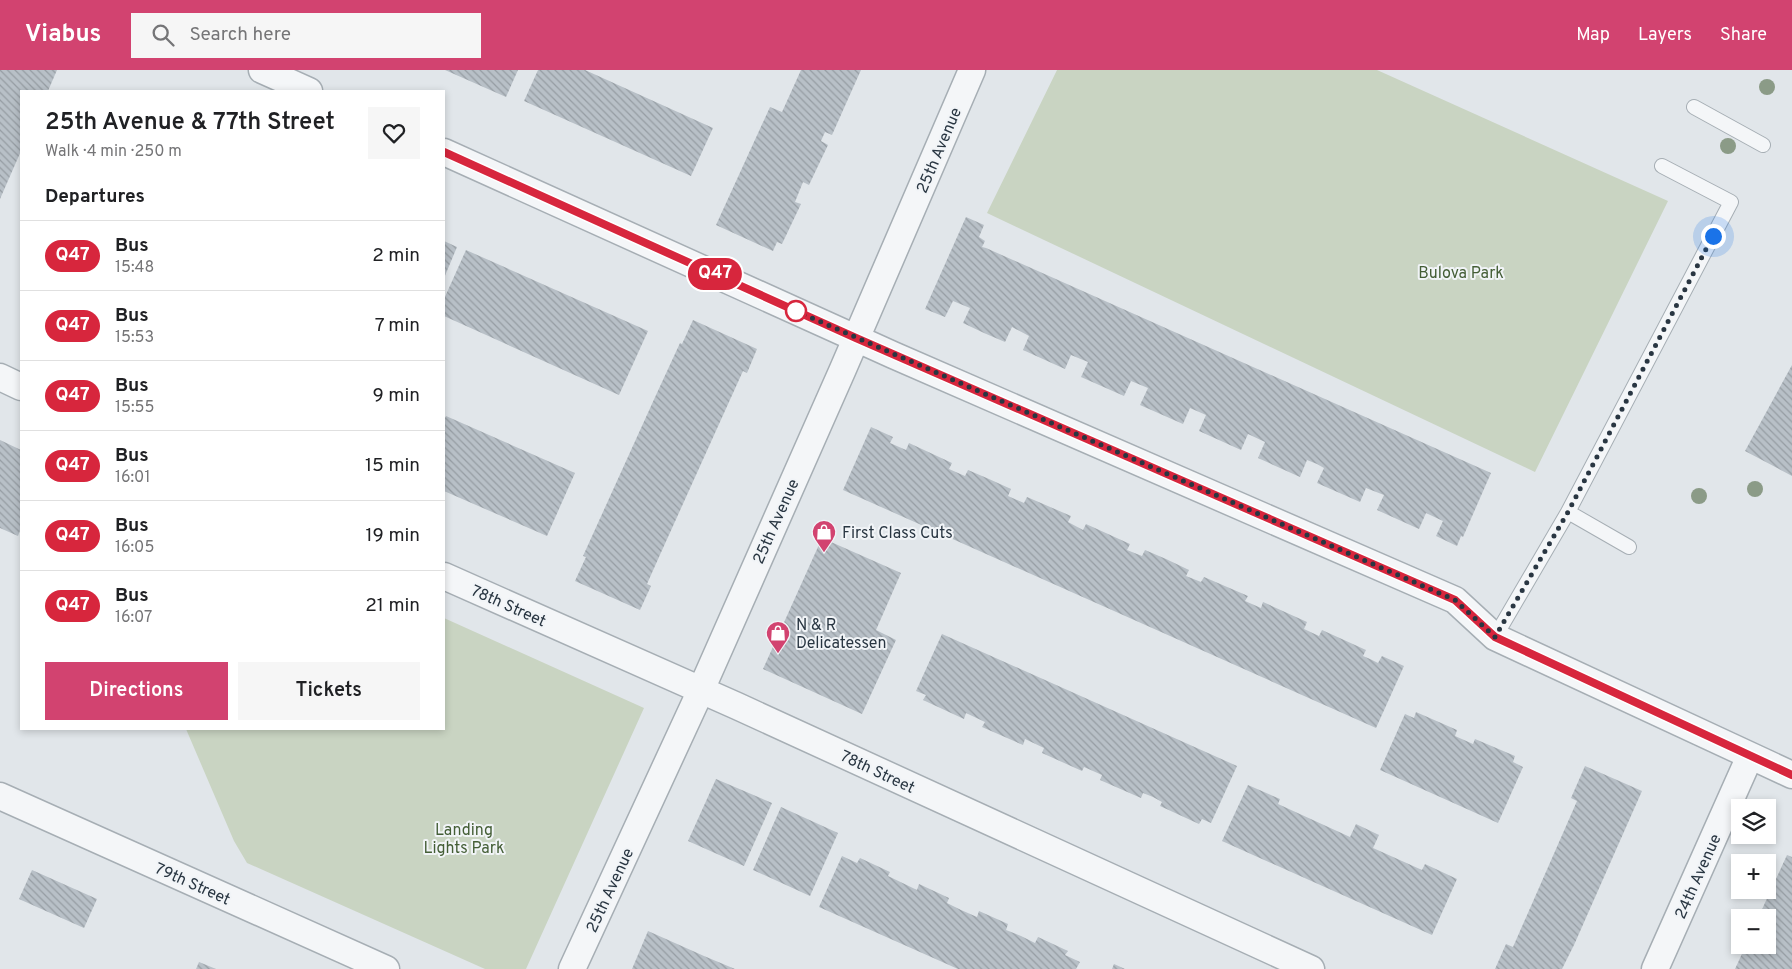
<!DOCTYPE html>
<html lang="en">
<head>
<meta charset="utf-8">
<style>
	body { margin:0; font-family:Overpass,sans-serif; background:#f6f6f6; color:#202124; height:100vh; display:flex; flex-direction:column; font-size:19px; white-space:nowrap }
	* { box-sizing:border-box; margin:0 }
	p { font-size:16px; color:#757577 }
	.icon { flex:none; width:28px; height:28px; fill:none; stroke:currentColor; stroke-width:2; stroke-linecap:round; stroke-linejoin:round }
	.map { position:relative; flex:1; overflow:hidden }
	.panel { position:absolute; left:20px; top:20px; width:425px; height:640px; display:flex; flex-direction:column; background:#fff; border-radius:0px; box-shadow:0 2px 8px #0003 }
	.panel>* { flex:none }
	.badge { padding:0 10px; border-radius:16px; font-size:18px; line-height:32px }
	.tools { position:absolute; left:1731px; top:729px; display:grid; gap:10px }
	.tools a { display:grid; place-items:center; width:45px; height:45px; border-radius:0px; background:#fff; box-shadow:0 2px 8px #0003; font-size:25px }
	.you { position:absolute; width:25px; height:25px; margin:-12px; border:4px solid #fff; border-radius:50%; background:#1a73e8; box-shadow:0 0 0 8px #1a73e833 }
	.map>.badge { position:absolute; translate:-50% -50%; box-shadow:0 0 0 2px #fff }
	h2 { padding:0 25px; font-size:19px; line-height:45px }
	.round { display:grid; place-items:center; flex:none; width:52px; height:52px; border-radius:0px; background:#f6f6f6 }
	.head { display:flex; align-items:center; justify-content:space-between; height:85px; padding:0 25px }
	h1 { font-size:24px; font-weight:600; line-height:38px }
	.primary-button { display:flex; gap:10px; margin-top:auto; padding:10px 25px }
	.primary-button a { flex:1; height:58px; border-radius:0px; background:#d24370; color:#fff; font-size:20px; font-weight:600; line-height:58px; text-align:center }
	.primary-button a+a { background:#f6f6f6; color:#202124 }
	ul { padding:0; list-style:none }
	li { display:flex; align-items:center; gap:15px; height:70px; padding:0 25px; border-top:1px solid #e0e0e0 }
	li div { flex:1 }
	li b { display:block; font-size:19px }
	li em { font-style:normal }
	li .badge { min-width:55px; font-weight:700; text-align:center }
	header { display:flex; align-items:center; gap:30px; box-sizing:border-box; height:70px; padding:0 25px; background:#d24370; color:#fff }
	header strong { font-size:24px }
	nav { display:flex; gap:28px; margin-inline-start:auto; font-size:18px }
	.search { width:350px; height:45px; background:#f6f6f6; display:flex; align-items:center; gap:12px; box-sizing:border-box; padding:0 18px; border-radius:0px; color:#757577; font-size:19px }
	.map>svg:first-child { display:block }
</style>
</head>
<body>
<header>
<strong>Viabus</strong>
<div class="search"><svg class="icon" aria-label="search" viewBox="0 0 24 24"><circle cx="10" cy="10" r="6"/><path d="M15 15l6 6"/></svg>Search here</div>
<nav><a>Map</a><a>Layers</a><a>Share</a></nav>
</header>
<div class="map">
<svg width="1792" height="899" viewBox="0 0 1792 899">
	<defs>
		<pattern id="building-back-hatch" width="6" height="6" patternUnits="userSpaceOnUse" patternTransform="scale(1.25)"><rect width="6" height="6" fill="#b8c0c7"/><path d="M-1 5l2 2M0 0l6 6M5-1l2 2" fill="none" stroke="#969da3"/></pattern>
	</defs>
	<rect width="100%" height="100%" fill="#e1e6ea"/>
	<!-- park -->
	<path fill="#c9d4c2" d="M1057,0H1377L1668,131L1535,402L987,143Z
		M444,548L644,638L526,899H485L247,793L234,771L186,659H444Z"/>
	<!-- building -->
	<path fill="url(#building-back-hatch)" d="M0,0H57L48,21H21V81L0,129Z
		M445,0H518L506,27Z
		M538,0H585L713,58L691,106L524,31Z
		M801,0H861L832,65L825,62L821,71L828,75L809,115L803,112L795,132L801,134L782,174L777,172L773,181L716,155L770,37L782,42Z
		M966,147L984,155L979,167L985,171L982,177L986,178L1491,403L1463,467L1461,466L1457,476L1436,466L1443,451L1426,443L1419,459L1377,440L1384,425L1366,418L1360,432L1317,413L1324,398L1317,394L1307,390L1300,407L1258,388L1265,372L1248,364L1241,380L1199,361L1206,345L1190,338L1183,354L1140,335L1148,318L1131,311L1124,326L1081,307L1088,292L1071,285L1065,299L1023,280L1029,266L1012,257L1005,272L984,263L963,253L970,238L953,231L945,247L925,239Z
		M444,171L457,177L444,208Z
		M466,180L648,261L619,325L444,246V229Z
		M693,250L757,279L747,303L743,301L659,487L647,514L651,516L640,540L575,511L586,487L583,486L656,325L680,273L682,274Z
		M1792,295V406L1745,381Z
		M446,346L575,403L547,466L444,421V350Z
		M871,357L893,367L890,373L906,380L909,373L952,393L949,399L958,403L965,406L968,400L989,409L1011,419L1008,426L1024,433L1027,427L1071,446L1068,452L1083,460L1086,454L1130,474L1127,480L1142,486L1145,480L1166,489L1189,500L1186,506L1201,512L1204,507L1248,526L1245,531L1261,538L1263,532L1307,552L1304,559L1319,566L1322,560L1366,580L1363,586L1370,589L1378,593L1382,586L1404,596L1376,658L843,420Z
		M0,370L21,380V458L18,466L0,458Z
		M822,468L901,503L876,560L896,570L862,644L763,599Z
		M942,564L1237,696L1211,753L1202,749L1199,754L1160,736L1162,732L1153,727L1143,723L1141,728L1100,710L1102,705L1084,697L1082,701L1042,683L1044,678L1025,669L1023,675L982,657L985,652L966,643L964,649L923,630L926,625L916,621Z
		M1416,642L1457,660L1455,666L1473,674L1475,669L1515,686L1513,692L1523,697L1498,753L1380,700L1405,644L1414,648Z
		M1585,696L1642,721L1574,875L1562,899H1495L1506,874L1513,877L1577,731L1571,728Z
		M716,709L772,733L744,796L688,771Z
		M1248,715L1280,729L1278,734L1350,767L1356,754L1379,765L1373,778L1422,800L1425,794L1457,809L1432,865L1222,771Z
		M781,737L838,763L810,826L753,800Z
		M1787,785L1792,787V899H1735L1746,875H1768V848H1758Z
		M842,786L857,793L860,788L890,802L888,806L917,820L919,814L949,828L947,833L961,840L977,847L979,841L1008,854L1006,860L1021,866L1035,873L1038,867L1068,881L1065,885L1080,892L1076,899H958L819,837Z
		M32,800L97,829L84,858L19,829Z
		M648,861L704,886L735,899H632Z
		M199,892L216,899H196Z
		M1114,894L1125,899H1112Z"/>
	<g fill="none" stroke-linecap="round" stroke-linejoin="round">
		<!-- lane casing -->
		<g stroke="#a6aeb4" stroke-width="16">
			<path id="lane" d="M1694,37L1763,75
				M1568,442L1629,477
				M1495,567L1568,442L1731,132L1662,96"/>
		</g>
		<!-- street casing -->
		<g stroke="#a6aeb4" stroke-width="29">
			<path id="street" d="M262,0L309,21
				M444,82L893,285L1455,530L1495,567L1792,705
				M0,307L21,317
				M444,506L737,636L1311,899
				M0,726L386,899
				M572,899L701,620L843,299L972,0
				M1655,899L1750,686"/>
		</g>
		<!-- lane -->
		<use href="#lane" stroke="#f4f6f8" stroke-width="14"/>
		<!-- street -->
		<use href="#street" stroke="#f4f6f8" stroke-width="26"/>
	</g>
	<!-- trees -->
	<g fill="#8b9b87">
		<circle cx="1767" cy="17" r="8"/>
		<circle cx="1728" cy="76" r="8"/>
		<circle cx="1755" cy="419" r="8"/>
		<circle cx="1699" cy="426" r="8"/>
	</g>
	<g fill="none" stroke-linecap="round" stroke-linejoin="round">
		<!-- line casing -->
		<g stroke="#fff" stroke-width="11">
			<path id="line" d="M444,82L856,268L1455,530L1495,567L1792,705"/>
		</g>
		<!-- line -->
		<use href="#line" stroke="#d7263d" stroke-width="8"/>
		<!-- walk -->
		<path stroke="#293642" stroke-width="5" stroke-dasharray="0 9" d="M796,241L1455,530L1495,567L1568,442L1713,166"/>
	</g>
	<!-- icons -->
	<defs>
		<g id="shop-pin" transform="scale(1.25)"><path d="M0 17L-7.5 6A9.5 9.5 0 1 1 7.5 6Z" fill="#d24370" stroke="#f1f4f7"/><path d="M-5-2.5h2.3a2.7 3.5 0 0 1 5.4 0H5L5.5 6h-11ZM-1.5-2.5h3a1.5 2.3 0 0 0-3 0Z" fill="#fff"/></g>
	</defs>
	<g fill-rule="evenodd">
		<use href="#shop-pin" x="824" y="462"/>
		<use href="#shop-pin" x="778" y="563"/>
	</g>
	<!-- markers -->
	<circle fill="#fff" stroke="#d7263d" stroke-width="2.5" cx="796" cy="241" r="10"/>
	<g text-anchor="middle" stroke-width="4" stroke-linejoin="round" paint-order="stroke">
		<!-- street labels -->
		<g font-size="16" fill="#293642" stroke="#f1f4f7">
			<text transform="translate(938 80) rotate(-67)" y="6">25th Avenue</text>
			<text transform="translate(775 451) rotate(-66)" y="6">25th Avenue</text>
			<text transform="translate(509 535) rotate(24)" y="6">78th Street</text>
			<text transform="translate(878 701) rotate(25)" y="6">78th Street</text>
			<text transform="translate(1697 806) rotate(-66)" y="6">24th Avenue</text>
			<text transform="translate(193 813) rotate(24)" y="6">79th Street</text>
			<text transform="translate(609 820) rotate(-65)" y="6">25th Avenue</text>
		</g>
		<!-- park labels -->
		<g font-size="16" fill="#445e36" stroke="#f1f4f7">
			<text x="1461" y="208">Bulova Park</text>
			<text x="464" y="765">Landing<tspan x="464" dy="18">Lights Park</tspan></text>
		</g>
		<!-- poi labels -->
		<g font-size="16" fill="#293642" stroke="#f1f4f7" text-anchor="start">
			<text x="842" y="468">First Class Cuts</text>
			<text x="796" y="560">N &amp; R<tspan x="796" dy="18">Delicatessen</tspan></text>
		</g>
	</g>
</svg>
<div class="tools">
<a><svg class="icon" aria-label="layers" viewBox="0 0 24 24"><path d="M12 4l9 5-9 5-9-5zM3 14l9 5 9-5"/></svg></a>
<a>+</a>
<a>−</a>
</div>
<div class="you" style="left:1713px;top:166px"></div>
<b class="badge" style="left:715px;top:204px;background:#d7263d;color:#fff">Q47</b>
<section class="panel">
<div class="head"><div><h1>25th Avenue &amp; 77th Street</h1><p>Walk · 4 min · 250 m</p></div><a class="round"><svg class="icon" aria-label="heart" viewBox="0 0 24 24"><path d="M12 20l-8-8c-3-5 5-10 8-4 3-6 11-1 8 4z"/></svg></a></div>
<h2>Departures</h2>
<ul>
<li><span class="badge" style="background:#d7263d;color:#fff">Q47</span><div><b>Bus</b><p>15:48</p></div><em>2 min</em></li>
<li><span class="badge" style="background:#d7263d;color:#fff">Q47</span><div><b>Bus</b><p>15:53</p></div><em>7 min</em></li>
<li><span class="badge" style="background:#d7263d;color:#fff">Q47</span><div><b>Bus</b><p>15:55</p></div><em>9 min</em></li>
<li><span class="badge" style="background:#d7263d;color:#fff">Q47</span><div><b>Bus</b><p>16:01</p></div><em>15 min</em></li>
<li><span class="badge" style="background:#d7263d;color:#fff">Q47</span><div><b>Bus</b><p>16:05</p></div><em>19 min</em></li>
<li><span class="badge" style="background:#d7263d;color:#fff">Q47</span><div><b>Bus</b><p>16:07</p></div><em>21 min</em></li>
</ul>
<div class="primary-button"><a>Directions</a><a>Tickets</a></div>
</section>
</div>
</body>
</html>
